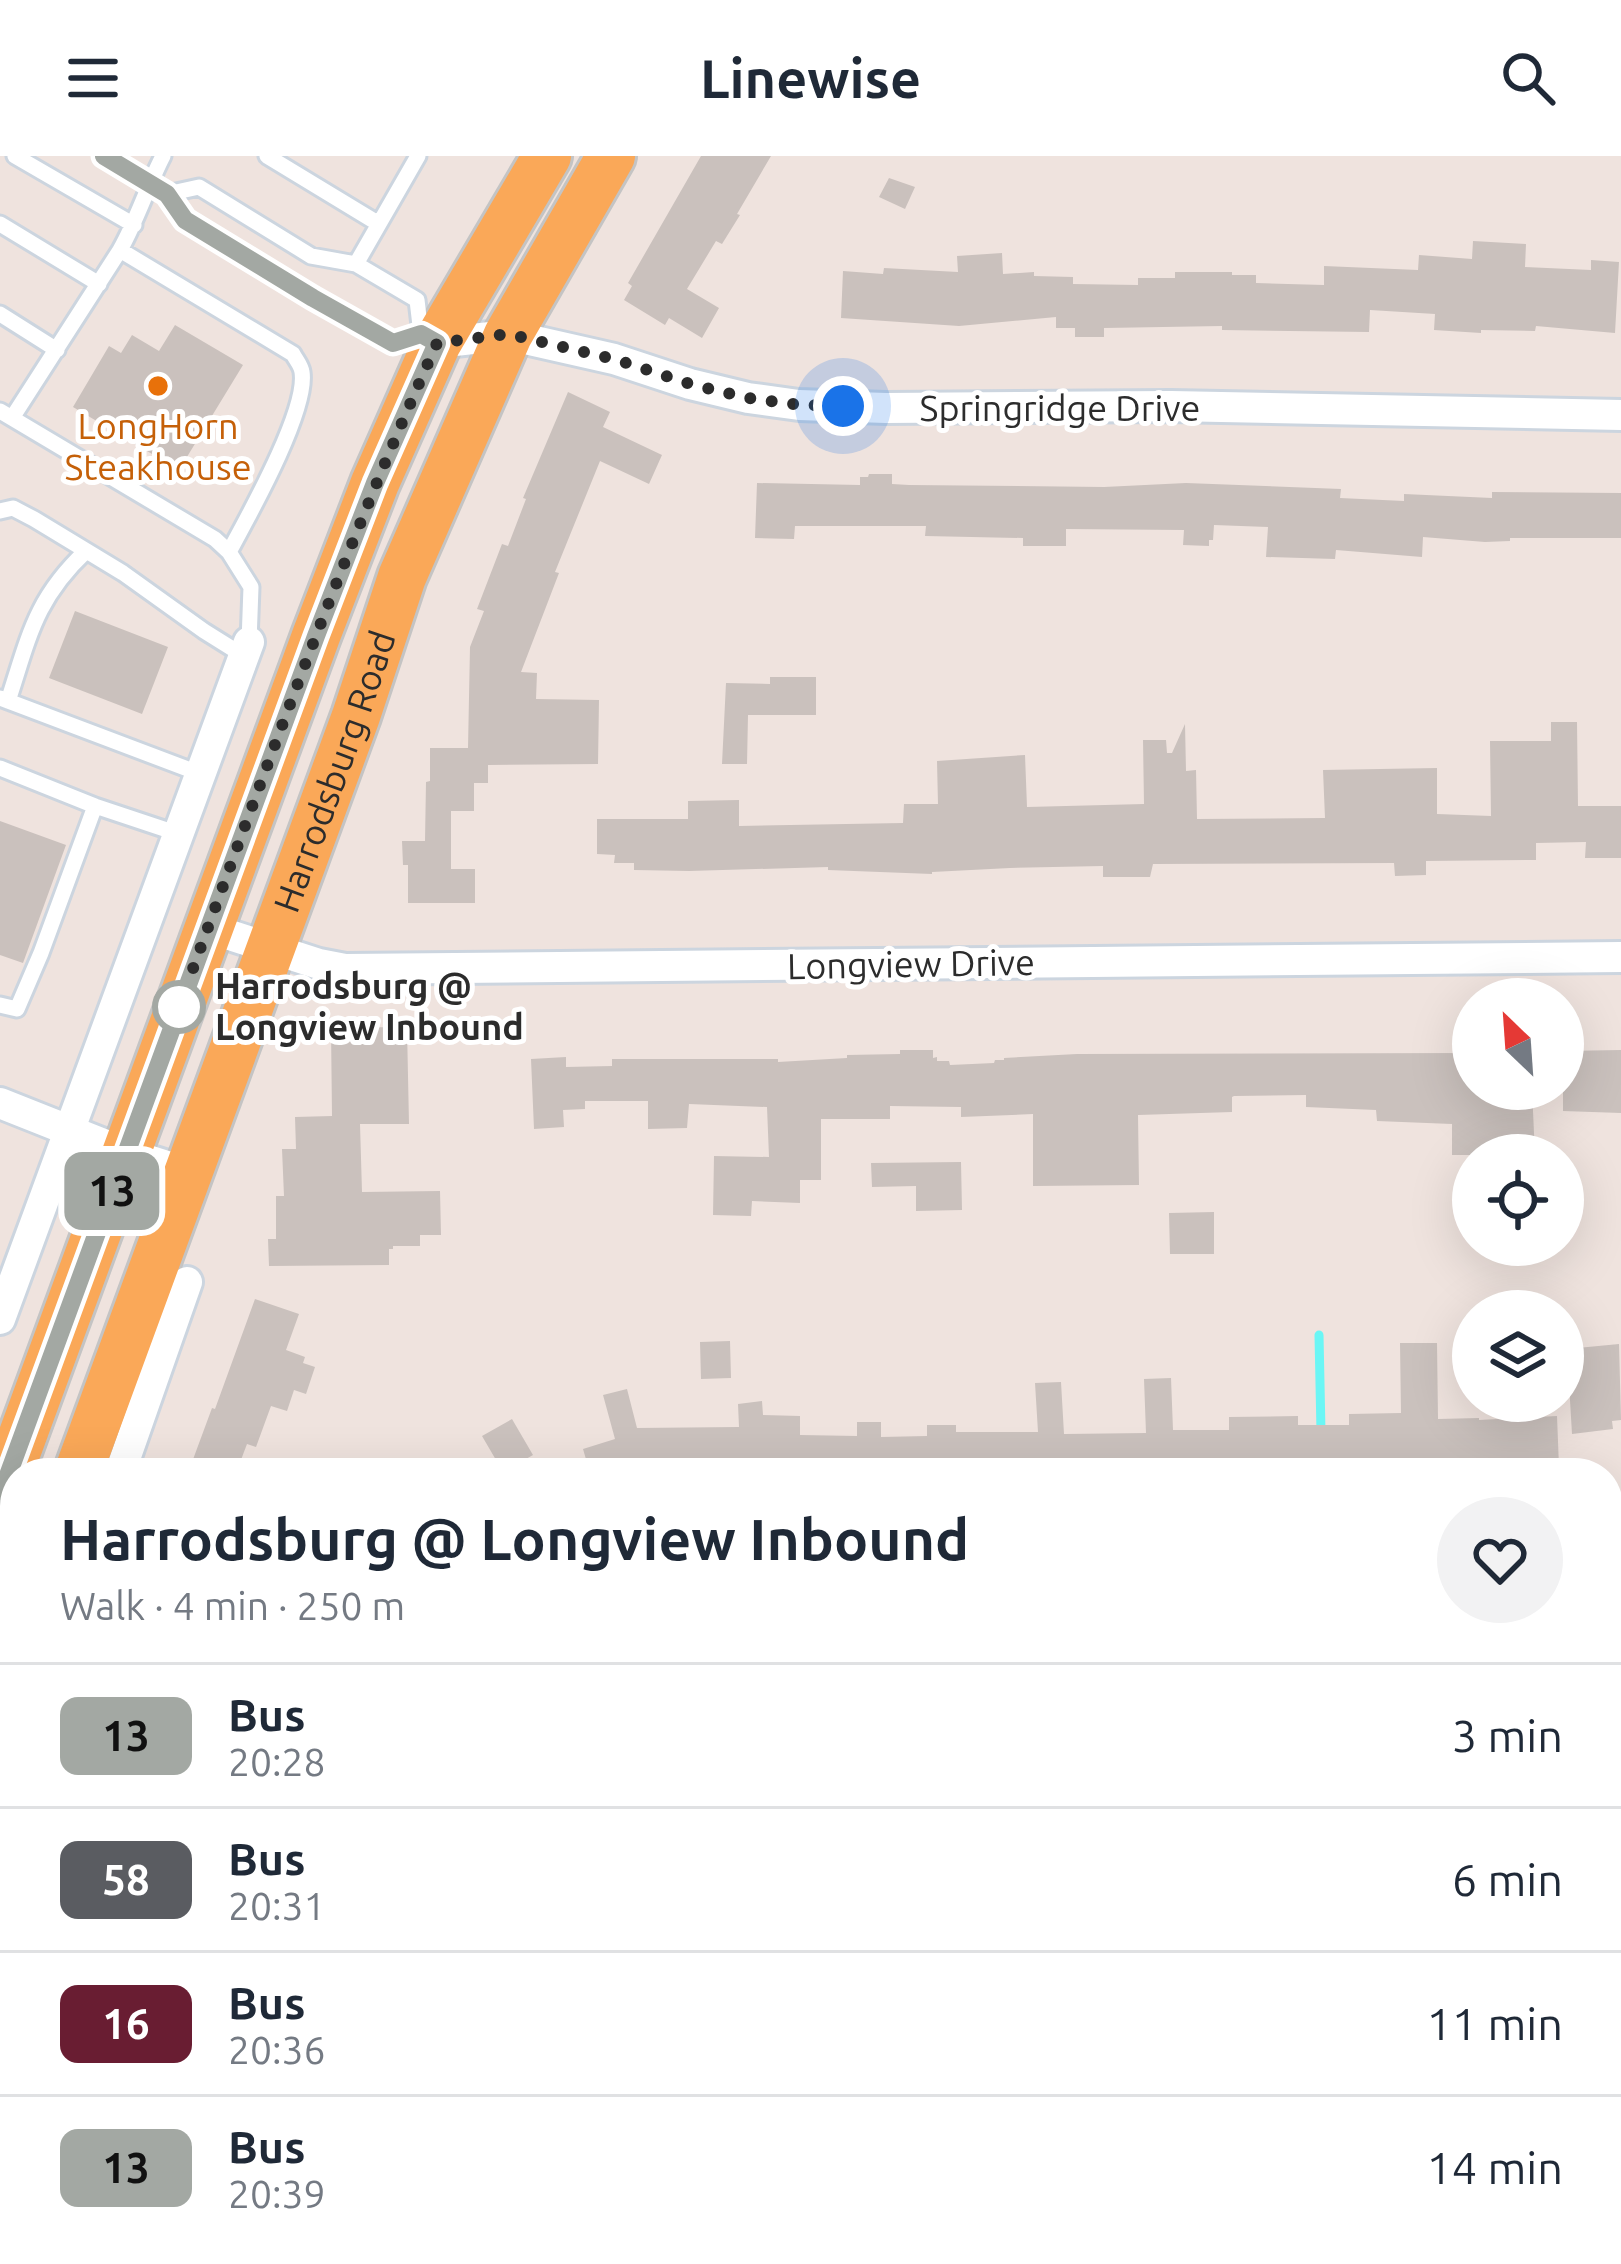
<!DOCTYPE html>
<html lang="en">
<head>
<meta charset="utf-8">
<style>
	body { margin:0; font-family:Ubuntu,sans-serif; background:#f2f2f3; color:#1f2937; height:100vh; display:flex; flex-direction:column; font-size:45px; white-space:nowrap }
	* { box-sizing:border-box; margin:0 }
	p { font-size:39px; color:#747a83 }
	.icon { flex:none; width:66px; height:66px; fill:none; stroke:currentColor; stroke-width:2; stroke-linecap:round; stroke-linejoin:round }
	.map { position:relative; flex:1; overflow:hidden }
	.panel { position:absolute; left:0px; top:1302px; width:1623px; height:807px; display:flex; flex-direction:column; background:#fff; border-radius:48px 48px 0 0; box-shadow:0 12px 48px #0002 }
	.panel>* { flex:none }
	.badge { padding:0 24px; border-radius:18px; font-size:42px; line-height:78px }
	.needle { width:78px; rotate:335deg }
	.buttons { position:absolute; left:1452px; top:822px; display:grid; gap:24px }
	.buttons a { display:grid; place-items:center; width:132px; height:132px; border-radius:50%; background:#fff; box-shadow:0 12px 48px #0002; font-size:60px }
	.you { position:absolute; width:60px; height:60px; margin:-30px; border:9px solid #fff; border-radius:50%; background:#1a73e8; box-shadow:0 0 0 18px #1a73e833 }
	.map>.badge { position:absolute; translate:-50% -50%; box-shadow:0 0 0 6px #fff }
	.round { display:grid; place-items:center; flex:none; width:126px; height:126px; border-radius:63px; background:#f2f2f3 }
	.summary { display:flex; align-items:center; justify-content:space-between; height:204px; padding:0 60px }
	h1 { font-size:57px; font-weight:700; line-height:90px }
	ul { padding:0; list-style:none }
	li { display:flex; align-items:center; gap:36px; height:144px; padding:0 60px; border-top:3px solid #e0e1e3 }
	li div { flex:1 }
	li b { display:block; font-size:45px }
	li em { font-style:normal }
	li .badge { min-width:132px; font-weight:700; text-align:center }
	header { display:flex; justify-content:space-between; align-items:center; height:156px; padding:0 60px; background:#fff; font-size:54px; font-weight:700 }
	.map>svg:first-child { display:block }
</style>
</head>
<body>
<header><svg class="icon" aria-label="menu" viewBox="0 0 24 24"><path d="M4 6h16M4 12h16M4 18h16"/></svg>Linewise<svg class="icon" aria-label="search" viewBox="0 0 24 24"><circle cx="10" cy="10" r="6"/><path d="M15 15l6 6"/></svg></header>
<div class="map">
<svg width="1621" height="2108" viewBox="0 0 1621 2108">
	<rect width="100%" height="100%" fill="#efe3de"/>
	<g fill="none" stroke-linecap="round" stroke-linejoin="round">
		<!-- stream -->
		<path stroke="#6bf6f5" stroke-width="9" d="M1319,1179L1321,1276
			M1608,1755L1621,1766"/>
	</g>
	<!-- building -->
	<path fill="#cac1bd" d="M701,0H771L737,58L740,59L722,88L716,85L687,133L719,152L702,182L669,162L665,169L624,144L632,130L628,127Z
		M889,22L915,31L905,53L879,41Z
		M1473,85L1526,88L1525,111L1591,114V104L1619,106L1615,177L1536,170L1535,175L1481,174V177L1434,174L1435,158L1370,154L1369,176L1222,174V170L1104,172V181H1075V172H1056V161L959,170L841,162L843,115L883,118L884,112L958,116L957,100L1002,97L1003,118L1034,116V120L1073,121V128L1138,129V122H1175V116H1232V119H1256V127L1324,129V110L1418,114L1419,99L1472,103Z
		M175,169L243,209L179,314L73,251L109,190L121,197L132,179L159,195Z
		M568,236L610,256L603,271L662,299L649,328L600,305L555,416L559,417L521,516L537,517L536,543L599,544L598,608L488,609V627H474V655H451V713H475V747H408V709H403L402,685H425L426,626L430,625V592H468L470,491L484,455L477,453L502,388L508,390L526,343L523,342Z
		M869,318H892V328L909,329L1104,331L1186,327L1341,333L1340,342L1404,345V338L1492,342V336L1621,337V382H1510V385L1485,386L1423,381L1422,401L1336,394L1335,403L1266,401L1268,371L1214,369L1213,384H1209V390L1183,389L1184,374L1066,373V390H1023V382L925,380L926,370H795L794,383L755,382L757,327L860,329V321H868Z
		M75,455L168,491L142,558L49,522Z
		M770,521H816V559H748L747,608H722L726,527L770,528Z
		M1551,566H1577L1578,650H1621V702H1585L1586,686L1536,687V704L1426,705V719L1395,720L1394,707L1153,708L1150,721H1103V710L1010,712L932,716V718L828,714V711L689,715L634,714V707H614L615,699L597,698V663H688V645L739,644V670L903,667L904,648H938L937,605L1025,599L1027,651L1144,648L1143,584H1166L1167,597H1172L1185,568L1186,615L1196,614L1197,663L1325,662L1323,614L1437,612V658L1491,660L1490,585H1551Z
		M0,665L66,689L23,807L0,799Z
		M374,871L407,872L409,968H360L362,1036L440,1035L441,1079H420V1090H393V1093H389V1109L269,1110L268,1083H276V1040H284L282,993H296L295,961L332,960L331,872Z
		M900,894H933V902L937,901V905H949L950,909L994,907L995,904H1004V902L1077,898L1473,897V933H1532L1535,999H1452V968L1377,965L1376,954L1306,951V939L1234,940L1232,941V956L1138,959L1139,1029L1033,1030V958L961,961V951L890,950V963H821V1024H800V1047L752,1045L751,1060L713,1059L714,1000L769,1001L767,951L689,948L687,972L648,973V945H585V953L563,954L564,971L534,973L531,903L566,901V911L612,910V903H778V906L847,902V899L900,898Z
		M1621,894V957L1563,955V895Z
		M961,1006L962,1054L916,1055V1030L872,1031L871,1007Z
		M1214,1056V1098H1170L1169,1057Z
		M255,1143L299,1158L286,1194L305,1201L303,1207L315,1211L306,1238L294,1234L287,1255L271,1250L256,1291L247,1288L236,1317H188L212,1252L215,1253Z
		M730,1185L731,1222L701,1223L700,1186Z
		M1400,1187H1437L1438,1263L1479,1262V1264L1557,1260L1559,1311L1540,1312V1317H743V1312L636,1313L638,1317H590L583,1293L615,1283L603,1239L627,1233L637,1272L739,1271L738,1248L762,1245L763,1259L800,1260V1279L857,1280V1266H881V1281L927,1280V1269H956V1276H1038L1035,1227L1061,1226L1064,1278L1146,1277L1144,1223L1171,1222L1173,1274H1229V1261L1298,1260V1269H1349V1258L1401,1257Z
		M1619,1188L1621,1264L1612,1265L1613,1273L1572,1278L1567,1193Z
		M512,1263L533,1299L503,1316L482,1280Z"/>
	<g fill="none" stroke-linecap="round" stroke-linejoin="round">
		<!-- service casing -->
		<g stroke="#ccd5df" stroke-width="21">
			<path id="service" d="M15,0L134,69
				M104,0L167,38L185,64L313,142L393,187L421,178L429,182
				M267,0L379,68
				M167,38L199,31L311,100L356,108L417,144L421,178
				M0,68L99,128
				M120,94C137,64 147,31 163,0
				M356,108L418,0
				M0,158L57,194
				M0,255L215,383L229,396L251,431L249,486
				M12,262L120,94L293,198C296,204 301,209 302,216C308,254 249,359 229,396
				M0,355L13,352L34,363L123,417L204,475L244,500
				M0,542L201,618
				M8,545C29,481 35,443 86,395
				M0,612L95,650L41,797L17,853L0,849
				M95,650L179,678"/>
		</g>
		<!-- minor casing -->
		<g stroke="#ccd5df" stroke-width="36">
			<path id="minor" d="M437,187L508,179L614,203L690,228L748,242L799,249L886,252L1171,250L1621,259
				M208,772L319,808L345,813L1621,801
				M0,947L126,997L189,1017
				M0,1163L249,486
				M120,1317L187,1126
				M1608,1380L1621,1375
				M0,1656L15,1614
				M0,1877L15,1882
				M1608,2019L1621,2023
				M1529,2094V2108"/>
		</g>
		<!-- primary casing -->
		<g stroke="#c4c4c4" stroke-width="54">
			<g id="primary">
				<path id="s1" d="M78,1317L356,560L402,421L508,179L611,0"/>
				<path d="M0,1341L316,480L375,327L437,187L547,0"/>
				<path d="M0,1529L15,1488"/>
			</g>
		</g>
		<!-- service -->
		<use href="#service" stroke="#fff" stroke-width="15"/>
		<!-- minor -->
		<use href="#minor" stroke="#fff" stroke-width="30"/>
		<!-- primary -->
		<use href="#primary" stroke="#faa858" stroke-width="48"/>
	</g>
	<g fill="none" stroke-linecap="round" stroke-linejoin="round">
		<!-- line casing -->
		<g stroke="#fff" stroke-width="27">
			<path id="line" d="M0,1341L316,480L375,327L437,187L421,178L393,187L313,142L185,64L167,38L104,0"/>
		</g>
		<!-- line -->
		<use href="#line" stroke="#a3a8a3" stroke-width="18"/>
		<!-- walk -->
		<path stroke="#2c2c2c" stroke-width="12" stroke-dasharray="0 21.6" d="M179,851L175,862C258,635 338,407 437,187L508,178L614,203L690,228L748,242L800,249L843,250"/>
	</g>
	<!-- markers -->
	<circle fill="#e8710a" stroke="#fff" stroke-width="4.5" cx="158" cy="230" r="12"/>
	<circle fill="#fff" stroke="#a3a8a3" stroke-width="6" cx="179" cy="851" r="24"/>
	<g text-anchor="middle" stroke-width="10" stroke-linejoin="round" paint-order="stroke">
		<!-- street labels -->
		<g font-size="36" fill="#2c2c2c" stroke="#fff">
			<text x="1060" y="265">Springridge Drive</text>
			<text dy="13" stroke="none"><textPath href="#s1" startOffset="747">Harrodsburg Road</textPath></text>
			<text transform="translate(911 808) rotate(-1)" y="13">Longview Drive</text>
		</g>
		<!-- food labels -->
		<g font-size="36" fill="#c56008" stroke="#fff">
			<text x="158" y="283">LongHorn<tspan x="158" dy="41">Steakhouse</tspan></text>
		</g>
		<!-- stop labels -->
		<g font-size="36" font-weight="bold" fill="#2c2c2c" stroke="#fff" text-anchor="start">
			<text x="215" y="843">Harrodsburg @<tspan x="215" dy="41">Longview Inbound</tspan></text>
		</g>
	</g>
</svg>
<div class="buttons">
<a><svg class="needle" viewBox="-14 -14 28 28"><path d="M0-13l5 13h-10z" fill="#e53935"/><path d="M0 13l5-13h-10z" fill="#747a83"/></svg></a>
<a><svg class="icon" aria-label="locate" viewBox="0 0 24 24"><circle cx="12" cy="12" r="6"/><path d="M12 2v4M12 18v4M2 12h4M18 12h4"/></svg></a>
<a><svg class="icon" aria-label="layers" viewBox="0 0 24 24"><path d="M12 4l9 5-9 5-9-5zM3 14l9 5 9-5"/></svg></a>
</div>
<div class="you" style="left:843px;top:250px"></div>
<b class="badge" style="left:112px;top:1035px;background:#a3a8a3;color:#111">13</b>
<section class="panel">
<div class="summary"><div><h1>Harrodsburg @ Longview Inbound</h1><p>Walk · 4 min · 250 m</p></div><a class="round"><svg class="icon" aria-label="heart" viewBox="0 0 24 24"><path d="M12 20l-8-8c-3-5 5-10 8-4 3-6 11-1 8 4z"/></svg></a></div>
<ul>
<li><span class="badge" style="background:#a3a8a3;color:#111">13</span><div><b>Bus</b><p>20:28</p></div><em>3 min</em></li>
<li><span class="badge" style="background:#5a5c61;color:#fff">58</span><div><b>Bus</b><p>20:31</p></div><em>6 min</em></li>
<li><span class="badge" style="background:#691d32;color:#fff">16</span><div><b>Bus</b><p>20:36</p></div><em>11 min</em></li>
<li><span class="badge" style="background:#a3a8a3;color:#111">13</span><div><b>Bus</b><p>20:39</p></div><em>14 min</em></li>
</ul>
</section>
</div>
</body>
</html>
